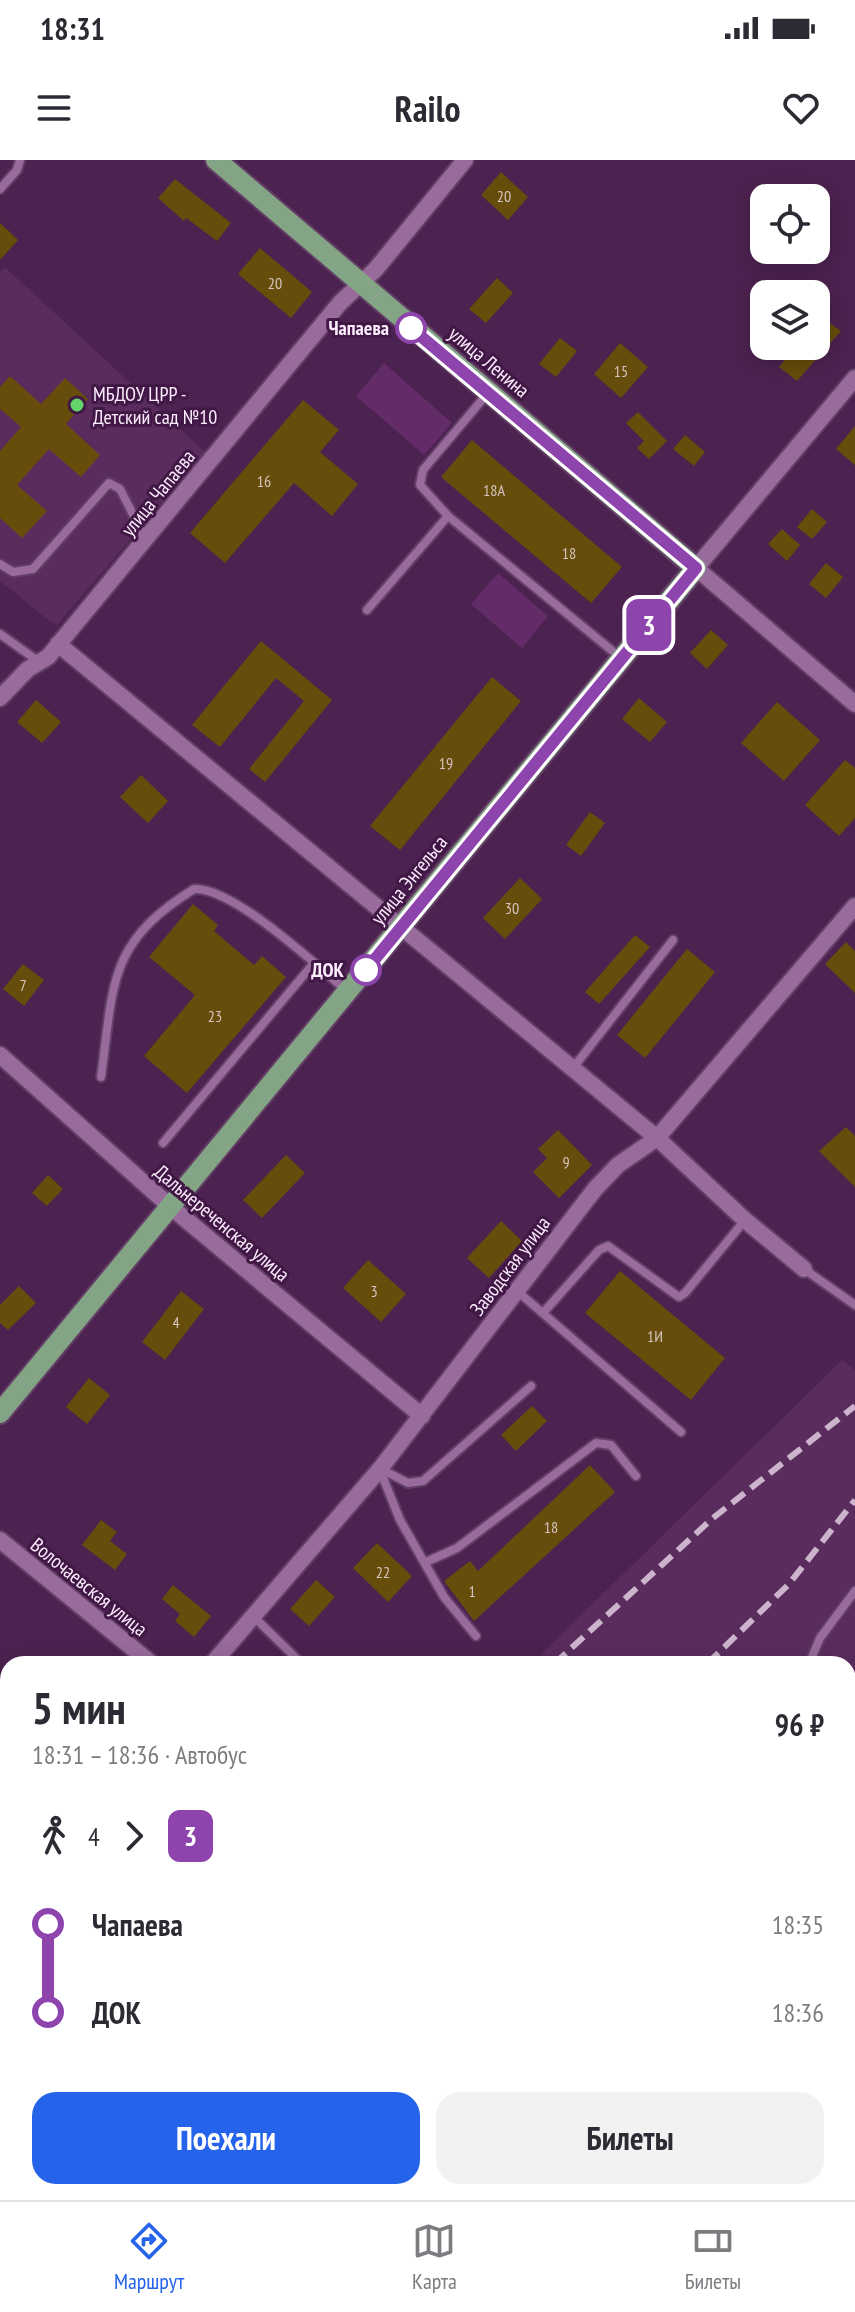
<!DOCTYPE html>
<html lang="ru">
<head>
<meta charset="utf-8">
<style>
	body { margin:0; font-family:"PT Sans Narrow",sans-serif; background:#f2f2f3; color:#2b2b33; height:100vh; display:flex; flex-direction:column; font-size:30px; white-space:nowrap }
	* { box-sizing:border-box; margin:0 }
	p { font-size:26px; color:#7c7c81 }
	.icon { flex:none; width:44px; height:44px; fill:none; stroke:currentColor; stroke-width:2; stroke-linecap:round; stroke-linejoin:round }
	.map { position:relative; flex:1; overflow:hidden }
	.drawer { position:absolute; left:0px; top:1496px; width:856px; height:544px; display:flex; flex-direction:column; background:#fff; border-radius:24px 24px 0 0; box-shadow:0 4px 20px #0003 }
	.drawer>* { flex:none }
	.badge { padding:0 16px; border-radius:12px; font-size:28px; line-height:52px }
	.buttons { position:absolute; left:750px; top:24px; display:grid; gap:16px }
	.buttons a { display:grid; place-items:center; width:80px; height:80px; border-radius:16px; background:#fff; box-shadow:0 4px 20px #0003; font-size:40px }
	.map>.badge { position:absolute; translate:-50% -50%; box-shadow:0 0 0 4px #fff }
	.legs { display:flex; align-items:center; gap:12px; height:88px; padding:0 32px; font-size:26px }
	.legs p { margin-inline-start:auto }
	.summary { display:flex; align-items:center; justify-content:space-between; height:136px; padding:0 32px }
	h1 { font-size:44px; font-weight:700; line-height:60px }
	.cta { display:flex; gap:16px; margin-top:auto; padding:16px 32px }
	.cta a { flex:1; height:92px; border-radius:24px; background:#2563eb; color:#fff; font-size:32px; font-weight:700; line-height:92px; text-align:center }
	.cta a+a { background:#f2f2f3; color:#2b2b33 }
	ul { padding:0 32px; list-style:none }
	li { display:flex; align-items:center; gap:28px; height:88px; font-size:30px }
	li i { display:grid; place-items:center; width:12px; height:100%; margin:0 10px; background:currentColor }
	li i::after { content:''; width:20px; height:20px; margin:-10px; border:6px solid; border-radius:50%; background:#fff }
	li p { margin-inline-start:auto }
	li:first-child i { background:linear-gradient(#0000 50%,currentColor 0) }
	li:last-child i { background:linear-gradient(currentColor 50%,#0000 0) }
	.status { display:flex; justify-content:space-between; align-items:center; height:56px; padding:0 40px; background:#fff; direction:ltr }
	.status svg { height:22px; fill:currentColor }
	header { display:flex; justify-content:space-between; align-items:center; height:104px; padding:0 32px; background:#fff; font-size:36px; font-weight:700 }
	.menu { display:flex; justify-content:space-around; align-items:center; height:112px; border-top:2px solid #e1e1e2; background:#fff; font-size:22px; color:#7c7c81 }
	.menu a { display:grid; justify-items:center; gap:4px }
	.menu .active { color:#2563eb }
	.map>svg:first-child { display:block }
</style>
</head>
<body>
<div class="status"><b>18:31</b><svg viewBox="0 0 49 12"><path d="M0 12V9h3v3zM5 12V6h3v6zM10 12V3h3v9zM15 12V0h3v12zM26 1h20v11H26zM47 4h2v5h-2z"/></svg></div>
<header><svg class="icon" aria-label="menu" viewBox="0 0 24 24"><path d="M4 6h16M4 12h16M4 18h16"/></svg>Railo<svg class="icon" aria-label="heart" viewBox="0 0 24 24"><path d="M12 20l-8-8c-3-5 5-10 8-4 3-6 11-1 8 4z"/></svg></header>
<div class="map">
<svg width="855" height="2040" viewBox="0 0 855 2040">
	<rect width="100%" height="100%" fill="#4c2250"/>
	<!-- built -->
	<path fill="#5a2c5e" d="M5,107L205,292L56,466L0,421V112Z
		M842,1200L855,1210V1983L848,1989V1504H531Z
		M8,2016V2032H802L793,2040H0V2024Z"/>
	<!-- green -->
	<path fill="#642b69" d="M384,203L452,263L424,295L356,236Z
		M498,413L548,456L522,488L471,444Z"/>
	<!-- building -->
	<path fill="#664d0c" d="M501,12L528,37L508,60L481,35Z
		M175,19L231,63L217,81L186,58L184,61L158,38Z
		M0,63L18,80L0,100Z
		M260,88L312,132L291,158L238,114Z
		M497,118L513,133L486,163L469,149Z
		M823,158L841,171L797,221L779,207L796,186H816V167Z
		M560,178L577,191L556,217L539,204Z
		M620,183L648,207L621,238L594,214Z
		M10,216L41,244L65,218L88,239L66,264L100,295L81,317L49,289L17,325L47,351L22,378L0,358V291L21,267L0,249V227Z
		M303,240L339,270L320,292L358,324L332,356L294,323L225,403L190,373Z
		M638,252L667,281L649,299L637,288L644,281L626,263Z
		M855,266V305L836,289Z
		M685,275L705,292L694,306L673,289Z
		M472,280L622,407L591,443L441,317Z
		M812,349L827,362L812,379L797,367Z
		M782,369L800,385L787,401L768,384Z
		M826,403L843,417L826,438L809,424Z
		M711,470L728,485L707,509L690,493Z
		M261,481L332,540L265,622L249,609L304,541L276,518L220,587L192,565Z
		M492,517L521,541L400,690L370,666Z
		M639,538L667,562L650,582L622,559Z
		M36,540L61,562L42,583L17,562Z
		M777,542L820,580L784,621L741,583Z
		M845,600L855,608V658L839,676L805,645Z
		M141,615L168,641L148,663L120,637Z
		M590,652L605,663L581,696L566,685Z
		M520,718L542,739L505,779L483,758Z
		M193,744L218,765L214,771L254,805L262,796L286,817L187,933L144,896L195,835L149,797Z
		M635,775L650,787L599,844L585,832Z
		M846,782L855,791V833L825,804Z
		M687,789L715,812L645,898L617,875Z
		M23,804L44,820L24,846L3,829Z
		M846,967L855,976V1027L819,991Z
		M558,970L592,1005L559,1038L533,1012L547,998L538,989Z
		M286,995L305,1013L262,1058L243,1040Z
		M48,1015L63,1029L47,1046L32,1033Z
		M501,1061L522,1081L489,1118L467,1098Z
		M368,1100L406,1134L381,1162L343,1128Z
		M620,1111L725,1198L691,1240L585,1153Z
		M19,1126L36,1143L8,1170L0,1163V1145Z
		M181,1131L204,1149L165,1200L142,1182Z
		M89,1218L110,1235L87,1264L66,1247Z
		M532,1246L547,1261L516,1291L501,1275Z
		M590,1305L615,1332L474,1461L444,1421L470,1401L478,1411Z
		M101,1360L117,1372L110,1381L127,1394L115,1410L82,1385Z
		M377,1383L412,1416L388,1442L353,1408Z
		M316,1420L335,1437L309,1466L290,1449Z
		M173,1425L211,1456L194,1477L175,1461L180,1454L162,1439Z"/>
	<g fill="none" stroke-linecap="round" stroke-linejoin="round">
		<!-- service casing -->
		<g stroke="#623e65" stroke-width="12">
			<path id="service" d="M0,29L17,10L20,0
				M487,234L423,310L420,325L448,356L621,498
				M0,404L13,412L33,409L109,323L120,329L145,378
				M367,450L448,356
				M0,474L38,501
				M573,908L673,780
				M101,917C114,824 107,783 194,729C233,727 316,805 347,831
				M163,983L313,804
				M804,1109L855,1145
				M517,1131L681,1272
				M543,1153L599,1090L608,1086L679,1137L685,1133L745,1060
				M381,1309L408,1323L423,1321L531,1226
				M380,1310L400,1360L444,1437L476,1476
				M426,1402L457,1388L596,1283L611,1285L636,1316
				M254,1457L302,1504
				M809,1504L820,1478L855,1431
				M688,2032L695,2040"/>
		</g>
		<!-- minor casing -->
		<g stroke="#623e65" stroke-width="20">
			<path id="minor" d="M855,218L696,408L855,544
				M58,484L657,978L745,1060L804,1109
				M0,538L28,509L48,497L340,143L376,109L465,0
				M0,895L172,1048L422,1256
				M0,1380L152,1504
				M212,1504L380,1309L595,1029L618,1005L657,978L855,746
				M0,1757L8,1748"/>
		</g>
		<!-- primary casing -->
		<g stroke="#623e65" stroke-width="24">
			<path id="primary" d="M0,1253L696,408L216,0"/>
		</g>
		<!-- service -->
		<use href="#service" stroke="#996a9c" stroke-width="8"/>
		<!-- minor -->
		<use href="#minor" stroke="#996a9c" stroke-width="16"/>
		<!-- primary -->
		<use href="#primary" stroke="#84a486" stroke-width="20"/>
		<!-- rail -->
		<path stroke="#cbb4cc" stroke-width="6" stroke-dasharray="16 8" stroke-linecap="butt" d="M554,1504L713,1358L855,1246
			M707,1504L789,1424L855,1340
			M240,2040L242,2032"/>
	</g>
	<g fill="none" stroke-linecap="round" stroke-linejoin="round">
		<!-- line-1 casing -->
		<g stroke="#fff" stroke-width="18">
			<path id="line-1" d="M366,810L696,408L411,168"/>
		</g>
		<!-- line-1 -->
		<use href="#line-1" stroke="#8e44ad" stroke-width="12"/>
	</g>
	<!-- markers -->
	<g fill="#fff" stroke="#8e44ad" stroke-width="4">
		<circle cx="411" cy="168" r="14"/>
		<circle cx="366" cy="810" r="14"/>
	</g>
	<circle fill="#63d468" stroke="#411845" stroke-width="3" cx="77" cy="245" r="8"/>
	<g text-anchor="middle" stroke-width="6" stroke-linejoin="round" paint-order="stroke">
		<!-- number labels -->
		<g font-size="16" fill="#d6c5c1">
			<text x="504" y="42">20</text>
			<text x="275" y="129">20</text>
			<text x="621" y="217">15</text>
			<text x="264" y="327">16</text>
			<text x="494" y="336">18А</text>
			<text x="569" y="399">18</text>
			<text x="446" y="609">19</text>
			<text x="512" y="754">30</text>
			<text x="23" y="831">7</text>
			<text x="215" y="862">23</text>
			<text x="566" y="1008">9</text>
			<text x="374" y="1137">3</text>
			<text x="176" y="1168">4</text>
			<text x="655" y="1182">1И</text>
			<text x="551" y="1373">18</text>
			<text x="383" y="1418">22</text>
			<text x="472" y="1437">1</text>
		</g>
		<!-- stop labels -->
		<g font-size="20" font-weight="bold" fill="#fcedfd" stroke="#411845" text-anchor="end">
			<text x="389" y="175">Чапаева</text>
			<text x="344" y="817">ДОК</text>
		</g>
		<!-- street labels -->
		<g font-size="20" fill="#fcedfd" stroke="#411845">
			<text transform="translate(489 202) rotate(40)" y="7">улица Ленина</text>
			<text transform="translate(158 333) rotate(-51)" y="7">улица Чапаева</text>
			<text transform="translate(409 720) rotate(-51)" y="7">улица Энгельса</text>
			<text transform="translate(222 1063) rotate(40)" y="7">Дальнереченская улица</text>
			<text transform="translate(510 1106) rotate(-53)" y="7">Заводская улица</text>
			<text transform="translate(89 1427) rotate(39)" y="7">Волочаевская улица</text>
		</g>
		<!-- poi labels -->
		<g font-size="20" fill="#fcedfd" stroke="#411845" text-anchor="start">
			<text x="93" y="241">МБДОУ ЦРР -<tspan x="93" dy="23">Детский сад №10</tspan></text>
		</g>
	</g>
</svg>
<div class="buttons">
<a><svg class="icon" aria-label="locate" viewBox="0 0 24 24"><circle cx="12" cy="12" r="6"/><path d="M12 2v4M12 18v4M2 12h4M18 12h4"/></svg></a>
<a><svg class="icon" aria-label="layers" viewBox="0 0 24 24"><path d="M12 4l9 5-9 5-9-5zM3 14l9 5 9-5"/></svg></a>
</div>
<b class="badge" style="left:649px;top:465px;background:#8e44ad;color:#fff">3</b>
<section class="drawer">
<div class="summary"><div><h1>5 мин</h1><p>18:31 – 18:36 · Автобус</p></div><b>96 ₽</b></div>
<div class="legs"><svg class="icon" aria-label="walk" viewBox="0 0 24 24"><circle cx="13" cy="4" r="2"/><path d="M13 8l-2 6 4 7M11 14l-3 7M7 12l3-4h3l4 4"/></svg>4<svg class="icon" aria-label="forward" viewBox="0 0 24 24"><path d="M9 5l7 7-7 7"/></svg><b class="badge" style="background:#8e44ad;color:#fff">3</b></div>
<ul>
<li><i style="color:#8e44ad"></i><b>Чапаева</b><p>18:35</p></li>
<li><i style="color:#8e44ad"></i><b>ДОК</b><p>18:36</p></li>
</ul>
<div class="cta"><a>Поехали</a><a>Билеты</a></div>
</section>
</div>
<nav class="menu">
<a class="active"><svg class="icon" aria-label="directions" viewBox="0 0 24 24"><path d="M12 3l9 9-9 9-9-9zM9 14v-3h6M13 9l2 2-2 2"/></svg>Маршрут</a>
<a><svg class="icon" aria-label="map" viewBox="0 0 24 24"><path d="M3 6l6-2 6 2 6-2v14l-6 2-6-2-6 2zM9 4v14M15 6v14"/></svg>Карта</a>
<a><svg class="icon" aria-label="tickets" viewBox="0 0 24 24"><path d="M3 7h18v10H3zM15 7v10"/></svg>Билеты</a>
</nav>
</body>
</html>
